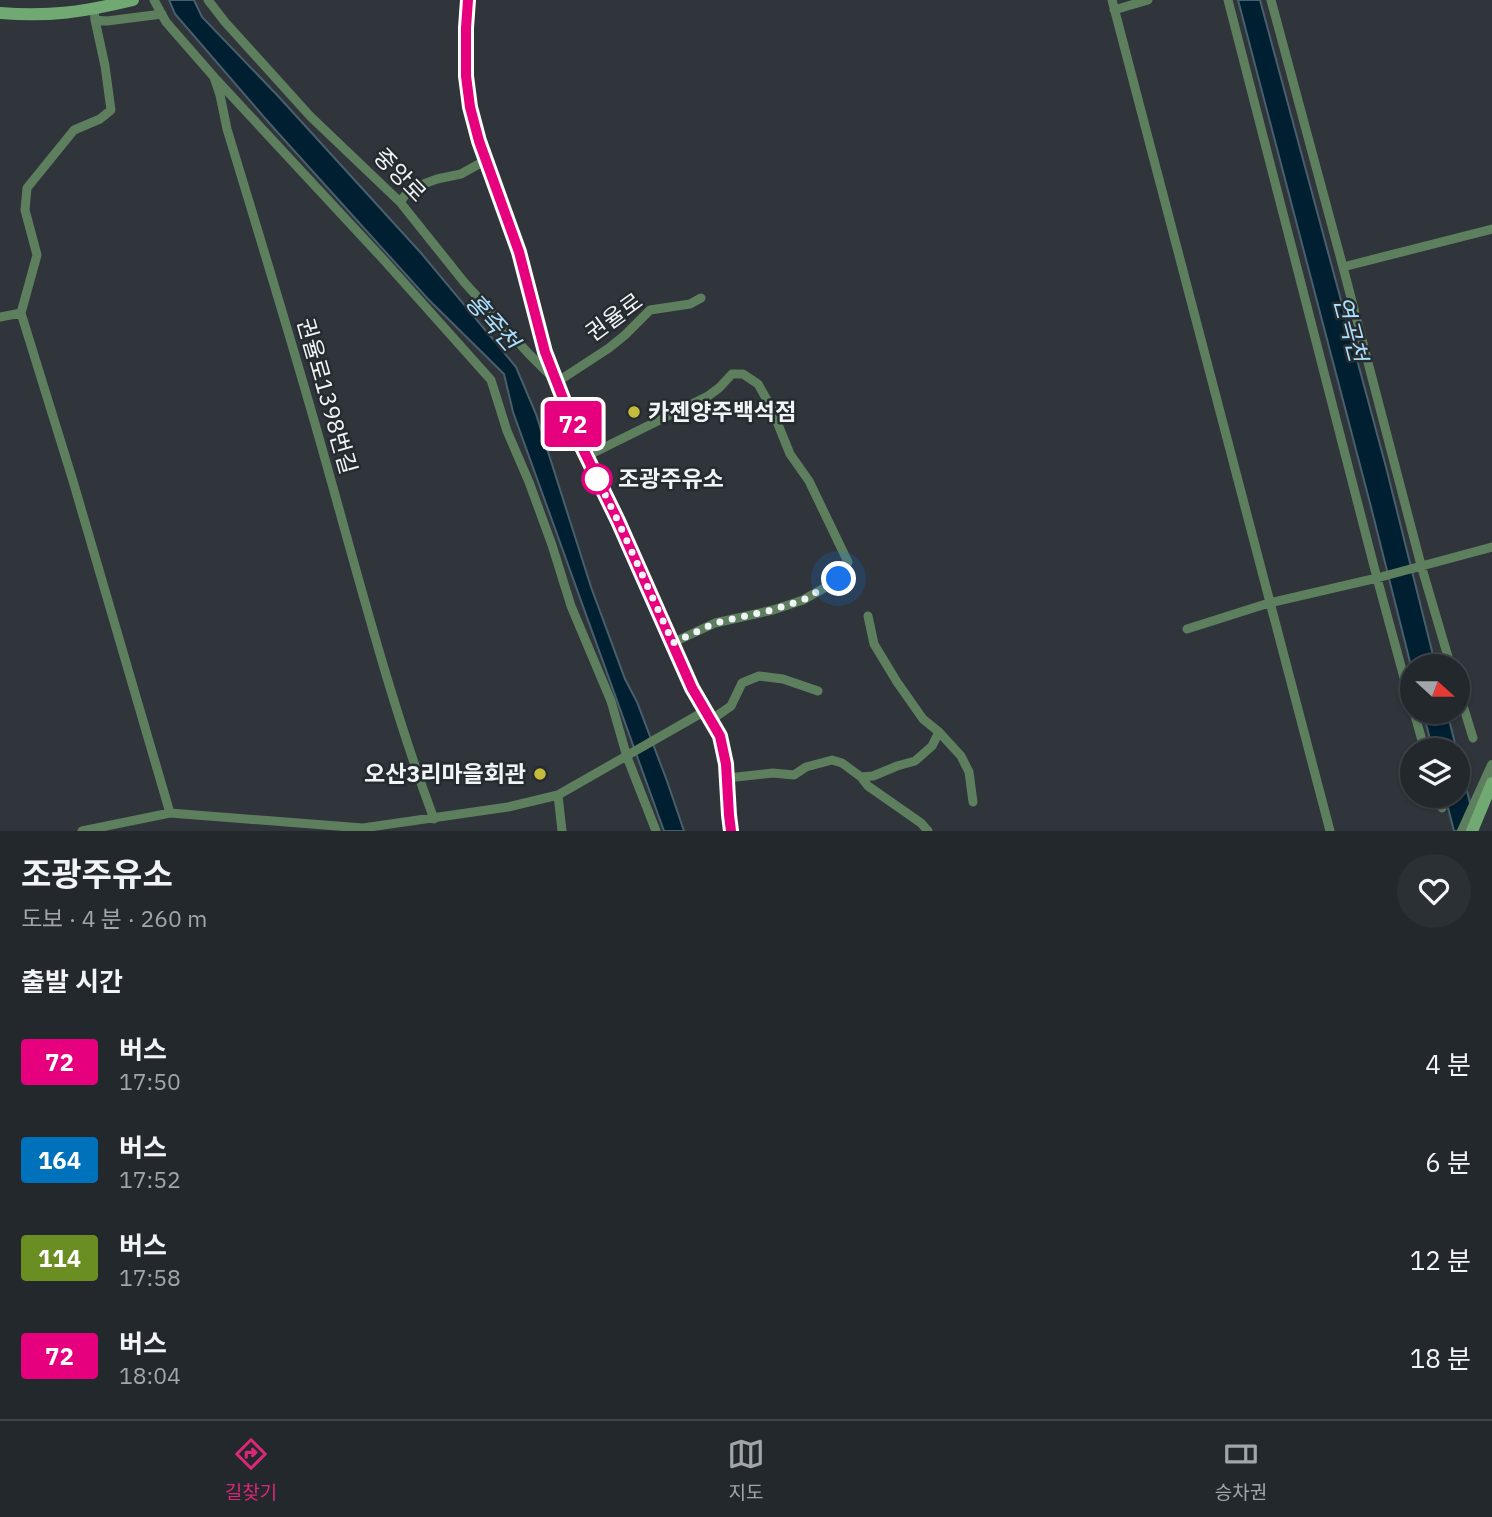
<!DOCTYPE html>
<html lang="ko">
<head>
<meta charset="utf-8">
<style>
	body { margin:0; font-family:"IBM Plex Sans","Noto Sans KR",sans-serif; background:#2b3034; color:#f1f3f6; height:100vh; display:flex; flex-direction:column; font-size:26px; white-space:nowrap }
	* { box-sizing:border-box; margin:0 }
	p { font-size:23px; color:#a3a6a9 }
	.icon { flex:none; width:38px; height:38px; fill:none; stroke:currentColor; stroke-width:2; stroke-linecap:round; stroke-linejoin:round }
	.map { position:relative; height:831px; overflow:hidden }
	.drawer { display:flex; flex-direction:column; background:#23282c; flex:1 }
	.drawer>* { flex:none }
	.badge { padding:0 14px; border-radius:5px; font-size:24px; line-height:46px }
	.needle { width:46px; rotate:111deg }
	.controls { position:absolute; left:1400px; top:654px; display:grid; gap:14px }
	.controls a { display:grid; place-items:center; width:70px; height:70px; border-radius:50%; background:#23282c; box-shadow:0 2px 5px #0004,0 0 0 2px #404448; font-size:35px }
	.you { position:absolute; width:35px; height:35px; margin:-18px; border:5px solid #fff; border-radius:50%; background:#1a73e8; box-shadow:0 0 0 10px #1a73e833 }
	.map>.badge { position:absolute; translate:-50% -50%; box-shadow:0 0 0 4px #fff }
	h2 { padding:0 21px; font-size:26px; line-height:63px }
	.round { display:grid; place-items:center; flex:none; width:74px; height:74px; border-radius:37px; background:#2b3034 }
	.headline { display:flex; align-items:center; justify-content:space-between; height:119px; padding:0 21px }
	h1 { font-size:33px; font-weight:700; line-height:52px }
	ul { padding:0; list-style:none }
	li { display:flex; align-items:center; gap:21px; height:98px; padding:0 21px }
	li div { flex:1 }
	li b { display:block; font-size:26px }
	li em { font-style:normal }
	li .badge { min-width:77px; font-weight:700; text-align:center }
	.tabs { display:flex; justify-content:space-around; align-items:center; height:98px; border-top:2px solid #404448; background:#23282c; font-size:19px; color:#a3a6a9 }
	.tabs a { display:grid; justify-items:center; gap:4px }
	.tabs .on { color:#db2777 }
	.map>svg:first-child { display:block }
</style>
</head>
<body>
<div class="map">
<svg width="1492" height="831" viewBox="0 0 1492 831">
	<rect width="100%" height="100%" fill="#2f353a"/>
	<!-- water -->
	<path fill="#001f30" stroke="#485f6c" stroke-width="2" d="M169,0H194L202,17L278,96L421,253L516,367L536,414L591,587L625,679L637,702L667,781L684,831H664L513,412L504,374L428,299L270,124L175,14Z
		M1238,0H1260L1386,467L1436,667H1412V670L1371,507Z
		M1423,712H1447L1457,751H1433Z
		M1458,755L1477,831H1454L1445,796H1458Z"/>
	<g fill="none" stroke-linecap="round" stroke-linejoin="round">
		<!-- minor -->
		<path stroke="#5d7f5d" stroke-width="9" d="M154,0L166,22L214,77L220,95L227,129C260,238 294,348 325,459C359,579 390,701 434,819
			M208,0L225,22L310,116L400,202L464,282L528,353L557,382L609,348L625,335L650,310L690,304L701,298
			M1112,0L1330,831
			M1228,0L1377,578L1412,707
			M1271,0L1343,267L1421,565L1451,667
			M94,9L95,20L105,66L111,110L100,119L74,130L27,188L25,210L37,255L21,313L73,481L170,813
			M1114,10L1148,0
			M95,20L107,21L162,14
			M214,77L382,258L491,380L507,431L529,482L552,545L571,606L611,701L627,757L656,831
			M400,202L410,189L437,179L461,174L486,160
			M1343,267L1492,229
			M0,317L21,313
			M587,456L708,396L719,388L732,374H743L758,384L771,407L790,454L809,481L848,562L840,579L803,600L773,610L715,623L672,643
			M1187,629L1269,603L1377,578L1492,547
			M1458,689L1473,738
			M1414,712L1425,751
			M711,720L731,706L742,683L759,676L783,679L818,691
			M939,732L961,756L969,772L973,802
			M861,777L873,776L897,766L915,761L932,746L939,732L923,719L897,682L874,644L868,616
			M727,778L773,773L794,775L806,767L832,760L842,763L861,777L868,786L921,823L928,831
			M558,795L562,831
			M1439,796L1442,808
			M82,831L170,813L363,828L508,807L558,795L705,711"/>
		<!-- tertiary -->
		<path stroke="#5d7f5d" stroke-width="10" d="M1462,831L1492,765"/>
		<!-- secondary -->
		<path stroke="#71a972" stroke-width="12" d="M468,0L465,57L466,76L470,107L479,141L519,252L545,352L581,445L618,521L692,688L720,736L726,764L729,815L732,831
			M0,13C50,17 84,12 133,0
			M1472,831L1492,783"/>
	</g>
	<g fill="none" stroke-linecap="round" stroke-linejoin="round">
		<!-- line casing -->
		<g stroke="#fff" stroke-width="16">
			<path id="line" d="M468,0L466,28V76L470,107L479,141L519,252L545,352L581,445L618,521L692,688L720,736L726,764L729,815L731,831"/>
		</g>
		<!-- line -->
		<use href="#line" stroke="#e6007e" stroke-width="10"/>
		<!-- walk -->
		<path stroke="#f0f4f7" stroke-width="7" stroke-dasharray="0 12.6" d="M597,479L593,470L618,521L673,643L715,623L772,610L803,600L839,579"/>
	</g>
	<!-- markers -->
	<g fill="#c5bc3d" stroke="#252b2f" stroke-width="2.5">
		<circle cx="634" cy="412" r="7"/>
		<circle cx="540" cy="774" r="7"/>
	</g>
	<circle fill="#fff" stroke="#e6007e" stroke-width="3.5" cx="597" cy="479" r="14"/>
	<g text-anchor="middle" stroke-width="5" stroke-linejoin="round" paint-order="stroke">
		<!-- street labels -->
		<g font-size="23" fill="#f0f4f7" stroke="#252b2f">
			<text transform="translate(400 175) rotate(46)" y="8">중앙로</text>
			<text transform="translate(614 317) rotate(-36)" y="8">권율로</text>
			<text transform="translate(327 396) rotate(74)" y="8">권율로1398번길</text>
		</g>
		<!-- poi labels -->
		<g font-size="23" font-weight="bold" fill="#f0f4f7" stroke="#252b2f" text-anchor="start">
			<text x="648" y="420">카젠양주백석점</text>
			<text x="526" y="782" text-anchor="end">오산3리마을회관</text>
		</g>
		<!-- stop labels -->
		<g font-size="23" font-weight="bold" fill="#f0f4f7" stroke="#252b2f" text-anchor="start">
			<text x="618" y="487">조광주유소</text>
		</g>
		<!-- water labels -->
		<g font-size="24" font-style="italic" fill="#abdfff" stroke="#252b2f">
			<text transform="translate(492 322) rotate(49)" y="8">홍죽천</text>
			<text transform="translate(1350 329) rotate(75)" y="8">연곡천</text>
		</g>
	</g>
</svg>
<div class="controls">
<a><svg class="needle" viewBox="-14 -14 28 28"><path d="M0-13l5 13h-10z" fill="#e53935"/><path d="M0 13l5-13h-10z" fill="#a3a6a9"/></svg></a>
<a><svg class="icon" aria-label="layers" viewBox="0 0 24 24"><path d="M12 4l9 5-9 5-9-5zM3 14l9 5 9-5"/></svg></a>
</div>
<div class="you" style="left:839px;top:579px"></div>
<b class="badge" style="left:573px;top:424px;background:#e6007e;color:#fff">72</b>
</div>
<section class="drawer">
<div class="headline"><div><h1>조광주유소</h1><p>도보 · 4 분 · 260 m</p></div><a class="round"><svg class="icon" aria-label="heart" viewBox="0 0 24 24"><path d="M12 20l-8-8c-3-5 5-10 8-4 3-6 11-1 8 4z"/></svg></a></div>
<h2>출발 시간</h2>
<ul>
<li><span class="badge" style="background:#e6007e;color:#fff">72</span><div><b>버스</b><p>17:50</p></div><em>4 분</em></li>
<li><span class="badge" style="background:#0072bc;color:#fff">164</span><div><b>버스</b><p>17:52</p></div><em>6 분</em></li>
<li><span class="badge" style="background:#6b8e23;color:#fff">114</span><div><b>버스</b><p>17:58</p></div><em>12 분</em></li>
<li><span class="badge" style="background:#e6007e;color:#fff">72</span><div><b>버스</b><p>18:04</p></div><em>18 분</em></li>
</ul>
</section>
<nav class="tabs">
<a class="on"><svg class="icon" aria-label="directions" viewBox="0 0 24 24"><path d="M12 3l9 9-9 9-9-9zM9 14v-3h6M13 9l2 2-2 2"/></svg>길찾기</a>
<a><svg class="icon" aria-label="map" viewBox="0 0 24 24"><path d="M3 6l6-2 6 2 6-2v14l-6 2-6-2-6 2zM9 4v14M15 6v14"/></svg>지도</a>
<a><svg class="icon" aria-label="tickets" viewBox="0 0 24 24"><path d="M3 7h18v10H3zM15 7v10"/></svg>승차권</a>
</nav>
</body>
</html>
